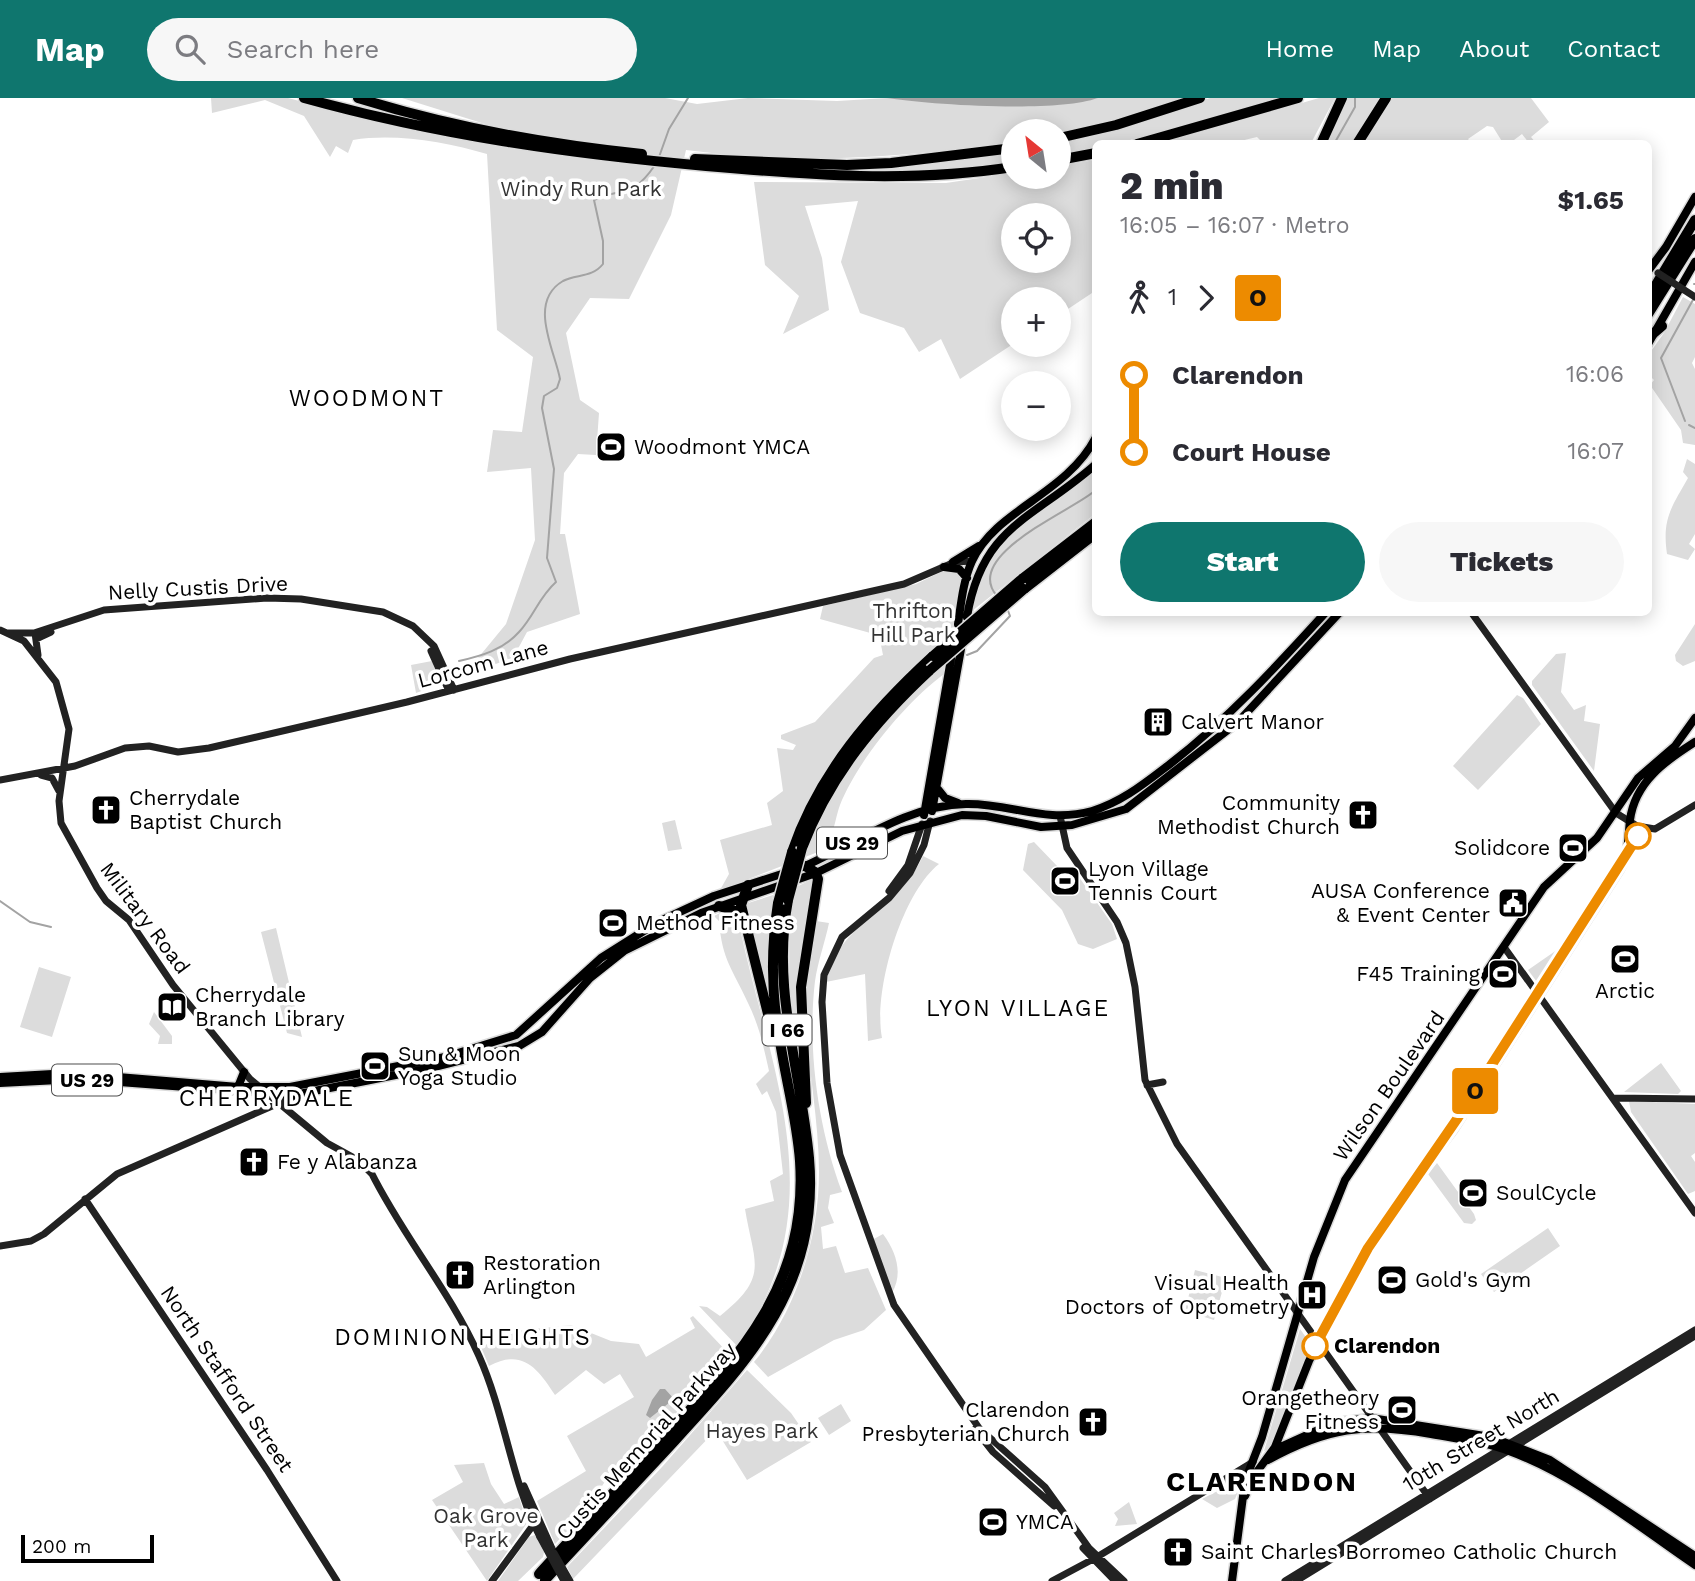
<!DOCTYPE html>
<html lang="en">
<head>
<meta charset="utf-8">
<style>
	body { margin:0; font-family:"Work Sans",sans-serif; background:#f7f7f7; color:#2b2b33; height:100vh; display:flex; flex-direction:column; font-size:26px; white-space:nowrap }
	* { box-sizing:border-box; margin:0 }
	p { font-size:23px; color:#7c7c81 }
	.icon { flex:none; width:38px; height:38px; fill:none; stroke:currentColor; stroke-width:2; stroke-linecap:round; stroke-linejoin:round }
	.map { position:relative; flex:1; overflow:hidden }
	.panel { position:absolute; left:1092px; top:42px; width:560px; height:476px; display:flex; flex-direction:column; background:#fff; border-radius:10px; box-shadow:0 4px 18px #0003 }
	.panel>* { flex:none }
	.badge { padding:0 14px; border-radius:5px; font-size:24px; line-height:46px }
	.needle { width:46px; rotate:330deg }
	.controls { position:absolute; left:1001px; top:21px; display:grid; gap:14px }
	.controls a { display:grid; place-items:center; width:70px; height:70px; border-radius:50%; background:#fff; box-shadow:0 4px 18px #0003; font-size:35px }
	.scale { position:absolute; left:21px; bottom:18px; width:133px; box-sizing:border-box; padding-left:7px; border:4px solid #000; border-top:0; font-size:19px; line-height:24px; white-space:nowrap; color:#000; -webkit-text-stroke:5px #fff; paint-order:stroke }
	.map>.badge { position:absolute; translate:-50% -50%; box-shadow:0 0 0 4px #fff }
	.legs { display:flex; align-items:center; gap:10px; height:77px; padding:0 28px; font-size:23px }
	.legs p { margin-inline-start:auto }
	.headline { display:flex; align-items:center; justify-content:space-between; height:119px; padding:0 28px }
	h1 { font-size:38px; font-weight:800; line-height:52px }
	.primary-button { display:flex; gap:14px; margin-top:auto; padding:14px 28px }
	.primary-button a { flex:1; height:80px; border-radius:42px; background:#0f766e; color:#fff; font-size:28px; font-weight:800; line-height:80px; text-align:center }
	.primary-button a+a { background:#f7f7f7; color:#2b2b33 }
	ul { padding:0 28px; list-style:none }
	li { display:flex; align-items:center; gap:24px; height:77px; font-size:26px }
	li i { display:grid; place-items:center; width:10px; height:100%; margin:0 9px; background:currentColor }
	li i::after { content:''; width:18px; height:18px; margin:-9px; border:5px solid; border-radius:50%; background:#fff }
	li p { margin-inline-start:auto }
	li:first-child i { background:linear-gradient(#0000 50%,currentColor 0) }
	li:last-child i { background:linear-gradient(currentColor 50%,#0000 0) }
	header { display:flex; align-items:center; gap:42px; box-sizing:border-box; height:98px; padding:0 35px; background:#0f766e; color:#fff }
	header strong { font-size:33px }
	nav { display:flex; gap:38px; margin-inline-start:auto; font-size:24px }
	.search { width:490px; height:63px; background:#f7f7f7; display:flex; align-items:center; gap:18px; box-sizing:border-box; padding:0 24px; border-radius:38px; color:#7c7c81; font-size:26px }
	.map>svg:first-child { display:block }
</style>
</head>
<body>
<header>
<strong>Map</strong>
<div class="search"><svg class="icon" aria-label="search" viewBox="0 0 24 24"><circle cx="10" cy="10" r="6"/><path d="M15 15l6 6"/></svg>Search here</div>
<nav><a>Home</a><a>Map</a><a>About</a><a>Contact</a></nav>
</header>
<div class="map">
<svg width="1695" height="1483" viewBox="0 0 1695 1483">
	<rect width="100%" height="100%" fill="#fff"/>
	<!-- green -->
	<path fill="#dcdcdc" fill-rule="evenodd" d="M211,0H288L369,21L486,46L485,26L402,0H665L697,6L748,0L837,3L887,0L1001,7H1055L1098,0H1186L1116,23L1059,35L1013,33V44C935,55 857,62 777,61C747,60 716,55 686,52L671,117L629,201L590,200L566,235L580,302L599,315L596,357L578,356L564,375L560,436H565L580,516L527,534L513,560L464,577L506,526L535,442L531,370L487,374L493,332L522,334L533,259L497,232L487,56C446,44 395,35 353,42L348,55L336,48L330,59L304,18L265,2L212,15Z
		M1210,0H1284L1119,45L1096,46L1095,49L1059,56V46L1123,30Z
		M1319,0H1335L1311,45H1263L1257,39L1232,45H1163Z
		M1346,0H1382L1354,45L1324,46Z
		M1390,0H1531L1549,24L1531,39L1536,45H1529L1522,36L1510,45H1503L1493,29L1487,28L1468,41L1471,45L1360,46Z
		M1013,54V64L980,69L877,74L885,69Z
		M1095,62V193L1059,217V201H1013V246L960,281L941,241L919,254L904,230L860,215L841,164L858,103L805,108L822,160L829,212L783,236L799,198L765,167L754,84L946,85L1013,75V79H1059V68ZM1059,117V163H1013V117Z
		M1683,199L1695,206V259L1692,265L1695,271V347L1683,345L1681,332L1650,287L1654,282L1649,277V256L1664,235Z
		M1687,361L1695,366V436L1689,446L1695,451L1688,462L1667,456C1662,421 1671,410 1688,380L1683,374Z
		M1095,370V416L972,513L981,472L1001,441Z
		M955,471L963,479L954,529L949,535L944,576C906,604 858,662 840,707C834,723 834,745 818,754L720,792L729,776L720,742L772,727L767,705L783,693L777,650L793,652L796,647L781,641V637L815,624L874,560L883,557L880,542L874,536L820,521L823,508L916,486L945,472Z
		M1695,526V563L1683,568L1676,563L1675,557Z
		M1566,555L1561,594L1574,612L1586,607L1584,623L1600,626L1594,673L1532,587V583L1556,556Z
		M432,563L441,586L416,595L411,567Z
		M1517,597L1523,600L1541,626L1478,692L1453,668Z
		M675,722L682,751L668,753L662,725Z
		M1034,744L1059,770L1074,772L1112,826L1117,841L1093,851L1078,846L1062,812L1023,772L1028,746Z
		M923,758L939,766C901,796 873,894 882,940L868,943L865,876L826,884C837,826 899,811 923,758Z
		M813,781L803,853L799,965C790,905 784,850 796,789Z
		M773,797L768,845L769,901L745,806Z
		M720,815H731L739,826C770,973 837,1109 737,1248L699,1208L707,1209L720,1218C770,1178 754,1166 745,1111L774,1103L770,1083L783,1076L776,1014L767,993L762,997L756,986L769,973C764,950 759,927 748,905C733,872 722,862 719,823L714,818Z
		M816,823L829,825C825,844 818,863 815,883C807,951 818,1030 842,1094L830,1097L828,1110L834,1125L821,1129L823,1151L836,1148L845,1175L868,1170L886,1212L864,1232L834,1242L768,1279L754,1264C796,1213 819,1140 819,1074C819,1023 808,971 806,919C804,887 809,855 816,823Z
		M276,830L302,939L287,935L261,834Z
		M1564,847L1540,885L1537,884L1528,872Z
		M39,869L71,879L52,939L20,929Z
		M154,914L172,938V946H158L160,938L149,926Z
		M1661,965L1681,993L1678,996L1624,994Z
		M1629,1003L1695,1006V1055L1691,1058L1695,1064V1093L1688,1096L1631,1014Z
		M1437,1065L1474,1116L1476,1122L1472,1126L1464,1125L1428,1076Z
		M1548,1130L1560,1148L1494,1194L1481,1176Z
		M883,1136C897,1155 903,1176 892,1195L872,1142Z
		M1195,1172L1226,1180L1214,1222L1185,1213Z
		M693,1218L730,1257L651,1342L604,1385L584,1415L555,1446L537,1403L586,1373L567,1338L634,1299L620,1276L604,1286L586,1272L555,1297C538,1271 523,1250 489,1268L481,1249L516,1233L571,1227L611,1243L639,1246L646,1259L695,1230L690,1220Z
		M1300,1231L1313,1249L1277,1339L1269,1351L1264,1353Z
		M747,1272L791,1315L811,1344L747,1382L716,1332L573,1481L567,1469L662,1369Z
		M841,1306L851,1323L829,1337L818,1320Z
		M484,1365L491,1386L504,1406L519,1399L527,1425L487,1483L432,1402L463,1384L454,1367Z
		M1235,1384L1240,1389L1235,1401L1217,1410L1202,1401Z
		M1129,1404L1137,1426L1115,1428L1118,1421L1114,1415Z
		M535,1437L544,1454L543,1459L518,1483H498L529,1439Z"/>
	<!-- water -->
	<path fill="#a3a3a3" d="M887,0H1098C1055,15 934,7 887,0Z
		M660,1291H665L674,1301L650,1320L646,1317L652,1302Z"/>
	<g fill="none" stroke-linecap="round" stroke-linejoin="round">
		<!-- stream -->
		<path stroke="#a3a3a3" stroke-width="2" d="M1334,46L1355,9V0
			M659,59L669,31L688,0
			M1694,186H1695
			M1685,323L1661,260L1694,200
			M1689,327L1695,330
			M997,498C961,457 1074,412 1096,392
			M967,557L977,553L1010,518L1007,510
			M459,563C481,558 503,552 519,534C534,518 539,499 556,484L547,460L554,371L542,310L544,298L557,290L560,281C555,253 527,204 563,183C576,176 592,180 603,166V143L594,102C622,89 632,101 655,67
			M0,803L30,824L51,829"/>
		<!-- primary casing -->
		<g stroke="#dbdbdb" stroke-width="11">
			<path id="primary" d="M1648,173L1666,149L1695,99
				M1648,246L1695,164
				M953,464L979,448
				M944,469L959,471L967,480
				M967,519C982,427 1034,421 1096,366
				M958,526C961,506 963,483 972,463C996,411 1066,397 1096,339
				M937,690L945,700L958,705
				M932,713L961,551
				M924,717L951,561
				M803,769C855,746 907,707 966,706C1011,705 1045,726 1092,713C1122,704 1145,685 1170,666C1228,621 1276,569 1326,514
				M0,979L70,975L238,989H290L445,959L516,937L601,860L658,824L714,798L791,773
				M0,985L79,981L294,997L426,971L519,948L542,934L590,880L624,853L701,815L816,775L902,733L962,717L986,718L1041,729L1072,727L1126,711L1238,624L1340,514
				M238,989L244,974
				M1274,1352L1336,1324L1371,1320L1491,1339L1550,1362L1695,1458
				M1268,1362C1326,1330 1365,1324 1431,1336C1457,1341 1484,1343 1509,1353C1577,1378 1636,1427 1695,1467
				M1245,1398L1256,1375L1275,1349L1309,1263L1374,1137L1453,1032L1620,771C1629,756 1628,739 1630,722C1635,684 1665,663 1695,644
				M1232,1483L1245,1383L1262,1339L1314,1159L1345,1082L1544,789L1597,740L1638,680L1675,648L1695,620"/>
		</g>
		<!-- highway casing -->
		<g stroke="#dbdbdb" stroke-width="13">
			<path id="highway" d="M304,0C437,37 570,56 706,68C809,77 911,85 1013,69
				M358,0C450,29 546,46 642,56
				M1059,40L1116,27L1200,0
				M1137,46L1298,0
				M1321,46L1342,0
				M1357,46L1386,0
				M695,61L847,67L891,65L1013,50
				M1059,62L1096,55
				M1648,200L1695,122
				M1648,216L1695,141
				M1648,240L1662,228
				M1022,481L1096,424
				M1024,491L1096,435
				M802,750C829,679 875,623 930,572
				M792,754C819,675 872,614 933,558
				M805,768L815,774L818,781L801,889L806,1005
				M748,787L741,807L772,932
				M719,808L735,813L743,820
				M539,1476C580,1431 620,1387 661,1343C739,1259 808,1187 800,1063C797,1021 785,979 779,937C771,893 771,850 778,805
				M545,1482C586,1438 627,1394 668,1350C748,1263 820,1189 809,1060C801,972 771,891 788,802"/>
		</g>
		<!-- secondary -->
		<path stroke="#222" stroke-width="7" d="M1471,514L1616,715L1637,728L1655,731L1695,707
			M0,532L24,543L56,584L69,631L59,703L61,725L97,790L106,803L129,822L173,887L250,981L327,1045L358,1062L372,1076
			M7,535H35L38,557
			M34,535L104,512L267,500L301,501L383,514L413,528L434,548L454,592
			M36,541L51,534
			M431,553L449,593
			M41,677L52,680L59,693
			M0,682L75,668L125,650L149,648L178,654L209,650L407,604L570,561L904,486L955,464L972,463
			M1060,718L1067,750L1117,824L1126,845L1135,889L1145,982L1177,1046L1430,1401
			M930,723L924,747L910,775L889,800L842,839L824,877L822,904L827,985L840,1057L894,1207L979,1330L1045,1389L1089,1450L1124,1483
			M889,793L908,767L922,726
			M1504,849L1695,1115
			M1147,987L1163,984
			M1614,1000L1695,1001
			M371,1074C402,1137 450,1193 479,1258C505,1316 511,1382 540,1439
			M85,1101L267,1372L337,1483
			M0,1148L31,1143L44,1136L117,1076L295,998
			M975,1331L993,1354L1054,1408
			M524,1388L554,1455
			M1218,1389L1249,1372
			M1083,1450L1115,1483
			M559,1474L564,1483
			M492,1483L534,1426
			M1052,1483L1097,1459L1253,1364
			M1285,1483L1695,1232
			M1296,1483L1695,1238"/>
		<!-- primary -->
		<use href="#primary" stroke="#000" stroke-width="8"/>
		<!-- highway -->
		<use href="#highway" stroke="#000" stroke-width="10"/>
		<!-- highway-bridge casing -->
		<g stroke="#dbdbdb" stroke-width="13" stroke-linecap="butt">
			<path id="highway-bridge" d="M933,558L1022,481
				M930,572L1024,491
				M788,802L802,750
				M778,805L792,754"/>
		</g>
		<!-- secondary-bridge -->
		<path stroke="#222" stroke-width="7" d="M1658,175L1695,199
			M540,1439L559,1474
			M554,1455L570,1483"/>
		<!-- highway-bridge -->
		<use href="#highway-bridge" stroke="#000" stroke-width="10"/>
	</g>
	<g fill="none" stroke-linecap="round" stroke-linejoin="round">
		<!-- line-1 casing -->
		<g stroke="#fff" stroke-width="16">
			<path id="line-1" d="M1315,1248L1368,1150L1457,1021L1638,738"/>
		</g>
		<!-- line-1 -->
		<use href="#line-1" stroke="#ed8b00" stroke-width="10"/>
	</g>
	<!-- icons -->
	<defs>
		<g id="stadium-square" transform="scale(1.575)"><rect x="-9" y="-9" width="18" height="18" rx="4" fill="#000" stroke="#fff"/><path d="M0-5a6.5 5 0 1 0 0 10a6.5 5 0 1 0 0-10ZM-3.5-1.8h7v3.6h-7Z" fill="#fff"/></g>
		<g id="building-square" transform="scale(1.575)"><rect x="-9" y="-9" width="18" height="18" rx="4" fill="#000" stroke="#fff"/><path d="M-4-6H4V6H1V3H-1V6H-4ZM-2.5-4.3h1.7v1.8h-1.7ZM.8-4.3h1.7v1.8H.8ZM-2.5-1h1.7V.8h-1.7ZM.8-1h1.7V.8H.8Z" fill="#fff"/></g>
		<g id="church-square" transform="scale(1.575)"><rect x="-9" y="-9" width="18" height="18" rx="4" fill="#000" stroke="#fff"/><path d="M-1.2-6h2.4v3.5h3.3v2.4h-3.3V6h-2.4V-.1h-3.3v-2.4h3.3Z" fill="#fff"/></g>
		<g id="civic-square" transform="scale(1.575)"><rect x="-9" y="-9" width="18" height="18" rx="4" fill="#000" stroke="#fff"/><path d="M-.6-6.5H3V-4.5H.6V-3L4-1V1h2V6H-6V1h2V-1L-.6-3ZM-1.2 2.5V6h2.4V2.5Z" fill="#fff"/></g>
		<g id="library-square" transform="scale(1.575)"><rect x="-9" y="-9" width="18" height="18" rx="4" fill="#000" stroke="#fff"/><path d="M-6-4Q-3-5.5-.7-3.5V5Q-3 3-6 4ZM6-4Q3-5.5 .7-3.5V5Q3 3 6 4Z" fill="#fff"/></g>
		<g id="hospital-square" transform="scale(1.575)"><rect x="-9" y="-9" width="18" height="18" rx="4" fill="#000" stroke="#fff"/><path d="M-5-5h3v3.5h4V-5h3V5h-3V1.5h-4V5h-3Z" fill="#fff"/></g>
	</defs>
	<g fill-rule="evenodd">
		<use href="#stadium-square" x="611" y="349"/>
		<use href="#building-square" x="1158" y="624"/>
		<use href="#church-square" x="106" y="712"/>
		<use href="#church-square" x="1363" y="717"/>
		<use href="#stadium-square" x="1573" y="750"/>
		<use href="#stadium-square" x="1065" y="783"/>
		<use href="#civic-square" x="1513" y="805"/>
		<use href="#stadium-square" x="613" y="825"/>
		<use href="#stadium-square" x="1625" y="861"/>
		<use href="#stadium-square" x="1503" y="876"/>
		<use href="#library-square" x="172" y="909"/>
		<use href="#stadium-square" x="375" y="968"/>
		<use href="#church-square" x="254" y="1064"/>
		<use href="#stadium-square" x="1473" y="1095"/>
		<use href="#church-square" x="460" y="1177"/>
		<use href="#stadium-square" x="1392" y="1182"/>
		<use href="#hospital-square" x="1312" y="1197"/>
		<use href="#stadium-square" x="1402" y="1312"/>
		<use href="#church-square" x="1093" y="1324"/>
		<use href="#stadium-square" x="993" y="1424"/>
		<use href="#church-square" x="1178" y="1454"/>
	</g>
	<!-- markers -->
	<g fill="#fff" stroke="#ed8b00" stroke-width="3.5">
		<circle cx="1638" cy="738" r="12"/>
		<circle cx="1315" cy="1248" r="12"/>
	</g>
	<g text-anchor="middle" stroke-width="7" stroke-linejoin="round" paint-order="stroke">
		<!-- shield labels -->
		<g fill="#fff" stroke="#4c4c4c" stroke-width="2">
			<rect x="817" y="729.5" width="70" height="31" rx="5"/>
			<rect x="762.5" y="916.5" width="49" height="31" rx="5"/>
			<rect x="52" y="966.5" width="70" height="31" rx="5"/>
		</g>
		<g font-size="19" font-weight="bold" fill="#000">
			<text x="852" y="752">US 29</text>
			<text x="787" y="939">I 66</text>
			<text x="87" y="989">US 29</text>
		</g>
		<!-- park labels -->
		<g font-size="21" fill="#333" stroke="#fff">
			<text x="581" y="98">Windy Run Park</text>
			<text x="913" y="520">Thrifton<tspan x="913" dy="24">Hill Park</tspan></text>
			<text x="762" y="1340">Hayes Park</text>
			<text x="486" y="1425">Oak Grove<tspan x="486" dy="24">Park</tspan></text>
		</g>
		<!-- poi labels -->
		<g font-size="21" fill="#000" stroke="#fff" text-anchor="start">
			<text x="634" y="356">Woodmont YMCA</text>
			<text x="1181" y="631">Calvert Manor</text>
			<text x="129" y="707">Cherrydale<tspan x="129" dy="24">Baptist Church</tspan></text>
			<text x="1340" y="712" text-anchor="end">Community<tspan x="1340" dy="24">Methodist Church</tspan></text>
			<text x="1550" y="757" text-anchor="end">Solidcore</text>
			<text x="1088" y="778">Lyon Village<tspan x="1088" dy="24">Tennis Court</tspan></text>
			<text x="1490" y="800" text-anchor="end">AUSA Conference<tspan x="1490" dy="24">&amp; Event Center</tspan></text>
			<text x="636" y="832">Method Fitness</text>
			<text x="1480" y="883" text-anchor="end">F45 Training</text>
			<text x="1625" y="900" text-anchor="middle">Arctic</text>
			<text x="195" y="904">Cherrydale<tspan x="195" dy="24">Branch Library</tspan></text>
			<text x="398" y="963">Sun &amp; Moon<tspan x="398" dy="24">Yoga Studio</tspan></text>
			<text x="277" y="1071">Fe y Alabanza</text>
			<text x="1496" y="1102">SoulCycle</text>
			<text x="483" y="1172">Restoration<tspan x="483" dy="24">Arlington</tspan></text>
			<text x="1415" y="1189">Gold's Gym</text>
			<text x="1289" y="1192" text-anchor="end">Visual Health<tspan x="1289" dy="24">Doctors of Optometry</tspan></text>
			<text x="1379" y="1307" text-anchor="end">Orangetheory<tspan x="1379" dy="24">Fitness</tspan></text>
			<text x="1070" y="1319" text-anchor="end">Clarendon<tspan x="1070" dy="24">Presbyterian Church</tspan></text>
			<text x="1016" y="1431">YMCA</text>
			<text x="1201" y="1461">Saint Charles Borromeo Catholic Church</text>
		</g>
		<!-- street labels -->
		<g font-size="21" fill="#000" stroke="#fff">
			<text transform="translate(198 490) rotate(-3)" y="7">Nelly Custis Drive</text>
			<text transform="translate(483 566) rotate(-15)" y="7">Lorcom Lane</text>
			<text transform="translate(145 820) rotate(53)" y="7">Military Road</text>
			<text transform="translate(1389 988) rotate(-55)" y="7">Wilson Boulevard</text>
			<text transform="translate(227 1281) rotate(56)" y="7">North Stafford Street</text>
			<text transform="translate(1481 1342) rotate(-31)" y="7">10th Street North</text>
			<text transform="translate(646 1343) rotate(-48)" y="7">Custis Memorial Parkway</text>
		</g>
		<!-- stop labels -->
		<g font-size="21" font-weight="bold" fill="#000" stroke="#fff" text-anchor="start">
			<text x="1334" y="1255">Clarendon</text>
		</g>
		<!-- neighbourhood labels -->
		<g font-size="23" letter-spacing="2" fill="#000" stroke="#fff">
			<text x="367" y="308">WOODMONT</text>
			<text x="1018" y="918">LYON VILLAGE</text>
			<text x="463" y="1247">DOMINION HEIGHTS</text>
		</g>
		<!-- quarter labels -->
		<g font-size="24" letter-spacing="2" fill="#000" stroke="#fff">
			<text x="267" y="1008">CHERRYDALE</text>
		</g>
		<!-- district labels -->
		<g font-size="28" font-weight="bold" letter-spacing="2" fill="#000" stroke="#fff">
			<text x="1262" y="1393">CLARENDON</text>
		</g>
	</g>
</svg>
<div class="controls">
<a><svg class="needle" viewBox="-14 -14 28 28"><path d="M0-13l5 13h-10z" fill="#e53935"/><path d="M0 13l5-13h-10z" fill="#7c7c81"/></svg></a>
<a><svg class="icon" aria-label="locate" viewBox="0 0 24 24"><circle cx="12" cy="12" r="6"/><path d="M12 2v4M12 18v4M2 12h4M18 12h4"/></svg></a>
<a>+</a>
<a>−</a>
</div>
<div class="scale">200 m</div>
<b class="badge" style="left:1475px;top:993px;background:#ed8b00;color:#111">O</b>
<section class="panel">
<div class="headline"><div><h1>2 min</h1><p>16:05 – 16:07 · Metro</p></div><b>$1.65</b></div>
<div class="legs"><svg class="icon" aria-label="walk" viewBox="0 0 24 24"><circle cx="13" cy="4" r="2"/><path d="M13 8l-2 6 4 7M11 14l-3 7M7 12l3-4h3l4 4"/></svg>1<svg class="icon" aria-label="forward" viewBox="0 0 24 24"><path d="M9 5l7 7-7 7"/></svg><b class="badge" style="background:#ed8b00;color:#111">O</b></div>
<ul>
<li><i style="color:#ed8b00"></i><b>Clarendon</b><p>16:06</p></li>
<li><i style="color:#ed8b00"></i><b>Court House</b><p>16:07</p></li>
</ul>
<div class="primary-button"><a>Start</a><a>Tickets</a></div>
</section>
</div>
</body>
</html>
